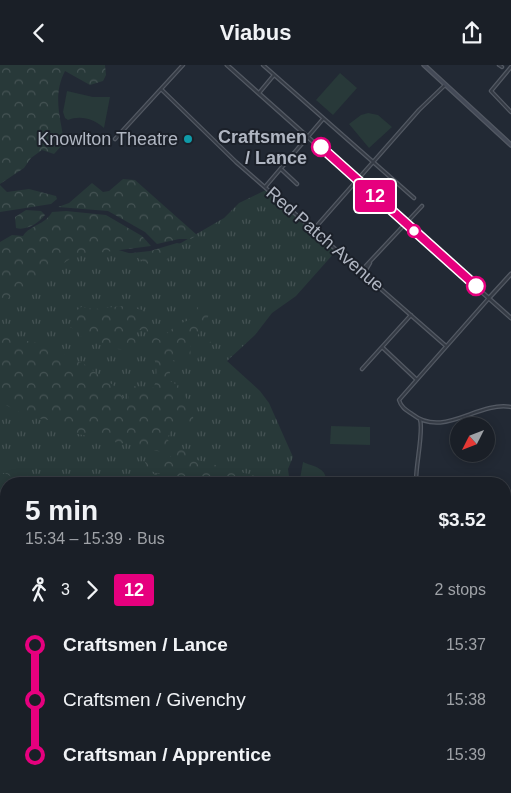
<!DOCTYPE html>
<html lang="en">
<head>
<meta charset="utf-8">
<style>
	body { margin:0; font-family:Helvetica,sans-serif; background:#272c33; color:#f1f3f6; height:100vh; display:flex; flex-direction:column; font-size:19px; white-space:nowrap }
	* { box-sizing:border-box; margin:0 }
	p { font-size:16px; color:#9fa2a7 }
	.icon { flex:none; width:28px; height:28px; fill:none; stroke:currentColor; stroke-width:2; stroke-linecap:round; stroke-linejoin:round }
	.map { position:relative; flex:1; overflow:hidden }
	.details { position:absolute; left:0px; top:412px; width:511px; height:316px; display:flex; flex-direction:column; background:#1a1f27; border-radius:20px 20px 0 0; box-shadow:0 2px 12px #0003,0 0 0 1px #383d44 }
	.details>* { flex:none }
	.badge { padding:0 10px; border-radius:4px; font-size:18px; line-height:32px }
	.needle { width:32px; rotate:228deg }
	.controls { position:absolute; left:450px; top:352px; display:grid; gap:10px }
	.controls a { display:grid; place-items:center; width:45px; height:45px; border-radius:50%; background:#1a1f27; box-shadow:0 2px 12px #0003,0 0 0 1px #383d44; font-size:25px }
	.map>.badge { position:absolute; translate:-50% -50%; box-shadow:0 0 0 2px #fff }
	.legs { display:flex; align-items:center; gap:8px; height:55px; padding:0 25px; font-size:16px }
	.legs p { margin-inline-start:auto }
	.head { display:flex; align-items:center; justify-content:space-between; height:85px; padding:0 25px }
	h1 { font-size:28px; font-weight:600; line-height:38px }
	ul { padding:0 25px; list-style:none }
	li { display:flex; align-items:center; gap:18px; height:55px; font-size:19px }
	li i { display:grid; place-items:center; width:8px; height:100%; margin:0 6px; background:currentColor }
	li i::after { content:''; width:12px; height:12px; margin:-6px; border:4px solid; border-radius:50%; background:#1a1f27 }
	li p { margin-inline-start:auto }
	li:first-child i { background:linear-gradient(#0000 50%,currentColor 0) }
	li:last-child i { background:linear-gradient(currentColor 50%,#0000 0) }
	header { display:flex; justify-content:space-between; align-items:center; height:65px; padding:0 25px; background:#1a1f27; font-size:22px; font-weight:600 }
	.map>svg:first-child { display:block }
</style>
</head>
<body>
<header><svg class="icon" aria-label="back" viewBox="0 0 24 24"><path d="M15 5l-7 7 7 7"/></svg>Viabus<svg class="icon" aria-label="share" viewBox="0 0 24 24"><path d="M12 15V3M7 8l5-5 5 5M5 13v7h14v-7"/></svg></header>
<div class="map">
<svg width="511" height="728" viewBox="0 0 511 728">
	<defs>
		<pattern id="grass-tufts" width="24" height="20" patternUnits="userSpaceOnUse" patternTransform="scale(1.25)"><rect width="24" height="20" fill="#283939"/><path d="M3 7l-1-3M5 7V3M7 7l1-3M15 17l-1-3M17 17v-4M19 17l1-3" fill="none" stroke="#455354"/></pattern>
		<pattern id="forest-crowns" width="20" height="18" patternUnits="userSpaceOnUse" patternTransform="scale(1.25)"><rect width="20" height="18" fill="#283939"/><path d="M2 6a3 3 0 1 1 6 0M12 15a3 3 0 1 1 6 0" fill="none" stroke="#455354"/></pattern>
		<pattern id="water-ripples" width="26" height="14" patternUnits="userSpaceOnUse" patternTransform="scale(1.25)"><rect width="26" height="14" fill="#39465c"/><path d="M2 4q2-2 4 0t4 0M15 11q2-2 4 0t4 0" fill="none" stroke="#535e72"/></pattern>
	</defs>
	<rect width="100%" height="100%" fill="#222934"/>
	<!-- grass -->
	<path fill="url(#grass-tufts)" d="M268,124L336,186L296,231L272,248L255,270L227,296L260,326L269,338L293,392L288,404L290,419H6V476L0,475V231L67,191L112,183L142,192L174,182L224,153L239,138Z"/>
	<!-- forest -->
	<path fill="url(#forest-crowns)" d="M0,0H105L106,10L103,16L90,20L65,6C52,31 61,53 64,78L54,89L42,85L31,93L24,103L0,119Z
		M123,114L135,115L197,170L191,174H179L157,179L145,167L108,146L58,142L69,138L92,118L103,127L109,126Z
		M0,120L7,127L29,124L56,131L57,134L51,139L0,147Z
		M26,145L41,146L45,150C39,158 26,166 16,163L15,152Z
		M66,146L106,150L142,171L151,181L74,191L36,218L12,230L0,239V177L12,170L23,171C30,160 45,160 52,147Z
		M177,178L182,179L166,195L160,194L148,199L138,193L121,191L123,189L150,186Z
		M202,239L212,242L205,259L190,282L191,293L194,294L215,272L208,288L205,287L203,291L198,292L195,301L190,304L183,288L177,297L173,295L168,315L183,323C185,337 197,346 192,360L173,361L167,374L175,383L186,385L190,393L255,411L259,416L257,419H198L187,415L178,417L172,415L171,411L158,408L155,412L154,407L148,406L145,397L148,395L146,391L171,392L168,387C159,387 143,384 135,379C131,377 131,374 125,373V378L117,379L113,374C95,372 59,369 48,355L24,351L22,353L21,348L0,337V265H9L16,269L18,274L42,279L84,299L117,323L123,333L128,335L130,322L136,321L149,325L154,322C159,305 156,295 148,280L150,276L146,265H135L136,283C116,289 98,277 79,271V267L70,262L72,256L77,251L75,247L81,242L95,244L122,241L143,245C142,259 148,268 160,275L176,260L192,254L194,246Z
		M0,393L29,412L65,419H21L6,408H0Z"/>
	<!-- pitch -->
	<path fill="#283939" d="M340,8L357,23L333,50L316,35Z
		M67,26L93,32H110L104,63C94,54 81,50 68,55L65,53L63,47Z
		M368,48L378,50L392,62L369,83L349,59L361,50Z
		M331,361L370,362V380L330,379Z
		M303,397C317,403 326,402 327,419H299Z"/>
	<!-- water -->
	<path fill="url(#water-ripples)" d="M511,523V713L509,717L511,728H412L413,723L505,722V526Z"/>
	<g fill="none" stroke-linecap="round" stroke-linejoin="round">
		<!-- stream -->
		<path stroke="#39465c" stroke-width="1" d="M0,444L6,446
			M73,728L76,722"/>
		<!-- minor casing -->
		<g stroke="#535963" stroke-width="4.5">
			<path id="minor" d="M263,0L414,133
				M499,0L502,2
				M511,2L491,26L511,47
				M162,25L236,97L446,281
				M259,28L274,10
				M115,74L183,0
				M281,104L297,119
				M265,122L323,54
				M314,164L419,45L445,20
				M361,206L422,141
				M364,208L370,198
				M489,233L399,335C401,342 406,345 412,349C444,374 477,336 511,342
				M382,282L416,314
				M362,304L411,250
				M416,419C415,403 424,365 420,355
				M0,624L6,625
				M145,722L151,728
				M292,722L308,728
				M376,722L377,728
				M157,728L164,722
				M239,728L245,722"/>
		</g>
		<!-- tertiary casing -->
		<g stroke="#535963" stroke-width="5">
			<path id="tertiary" d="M227,0L511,253
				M489,233L511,209
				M0,715L6,720
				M9,722L15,728"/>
		</g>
		<!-- secondary casing -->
		<g stroke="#535963" stroke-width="5.5">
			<path id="secondary" d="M424,0L511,80
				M505,502L511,500
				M200,728L207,722"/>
		</g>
		<!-- minor -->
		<use href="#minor" stroke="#353b45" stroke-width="2"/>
		<!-- tertiary -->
		<use href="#tertiary" stroke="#353b45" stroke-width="2.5"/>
		<!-- secondary -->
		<use href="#secondary" stroke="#444a57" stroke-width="3"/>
	</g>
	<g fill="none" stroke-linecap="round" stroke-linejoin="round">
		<!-- line-1 casing -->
		<g stroke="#fff" stroke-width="11">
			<path id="line-1" d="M321,82L476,221"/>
		</g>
		<!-- line-1 -->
		<use href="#line-1" stroke="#e6007e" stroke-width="8"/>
	</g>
	<!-- markers -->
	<circle fill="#0f9aa8" stroke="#1b2029" stroke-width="2" cx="188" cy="74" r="5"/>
	<g fill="#fff" stroke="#e6007e" stroke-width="2.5">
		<circle cx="321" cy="82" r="9"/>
		<circle cx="414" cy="166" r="6"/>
		<circle cx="476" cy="221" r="9"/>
	</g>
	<g text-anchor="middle" stroke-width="4" stroke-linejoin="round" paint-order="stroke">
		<!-- stop labels -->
		<g font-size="18" font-weight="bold" fill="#b0b6c2" stroke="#1b2029" text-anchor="end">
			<text x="307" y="78">Craftsmen<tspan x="307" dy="21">/ Lance</tspan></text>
		</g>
		<!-- poi labels -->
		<g font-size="18" fill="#b0b6c2" stroke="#1b2029" text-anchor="end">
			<text x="178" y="80">Knowlton Theatre</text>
		</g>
		<!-- street labels -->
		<g font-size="18" fill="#b0b6c2" stroke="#1b2029">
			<text transform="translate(325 174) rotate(41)" y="6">Red Patch Avenue</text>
		</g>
	</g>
</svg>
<div class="controls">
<a><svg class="needle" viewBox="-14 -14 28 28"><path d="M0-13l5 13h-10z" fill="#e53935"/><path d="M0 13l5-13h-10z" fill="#9fa2a7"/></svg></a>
</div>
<b class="badge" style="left:375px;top:131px;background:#e6007e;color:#fff">12</b>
<section class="details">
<div class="head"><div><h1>5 min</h1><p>15:34 – 15:39 · Bus</p></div><b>$3.52</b></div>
<div class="legs"><svg class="icon" aria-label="walk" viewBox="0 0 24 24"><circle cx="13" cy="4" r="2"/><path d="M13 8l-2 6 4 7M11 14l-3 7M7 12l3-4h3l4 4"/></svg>3<svg class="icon" aria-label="forward" viewBox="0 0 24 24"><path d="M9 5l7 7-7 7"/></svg><b class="badge" style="background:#e6007e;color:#fff">12</b><p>2 stops</p></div>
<ul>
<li><i style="color:#e6007e"></i><b>Craftsmen / Lance</b><p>15:37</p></li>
<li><i style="color:#e6007e"></i><span>Craftsmen / Givenchy</span><p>15:38</p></li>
<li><i style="color:#e6007e"></i><b>Craftsman / Apprentice</b><p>15:39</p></li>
</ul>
</section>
</div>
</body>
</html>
